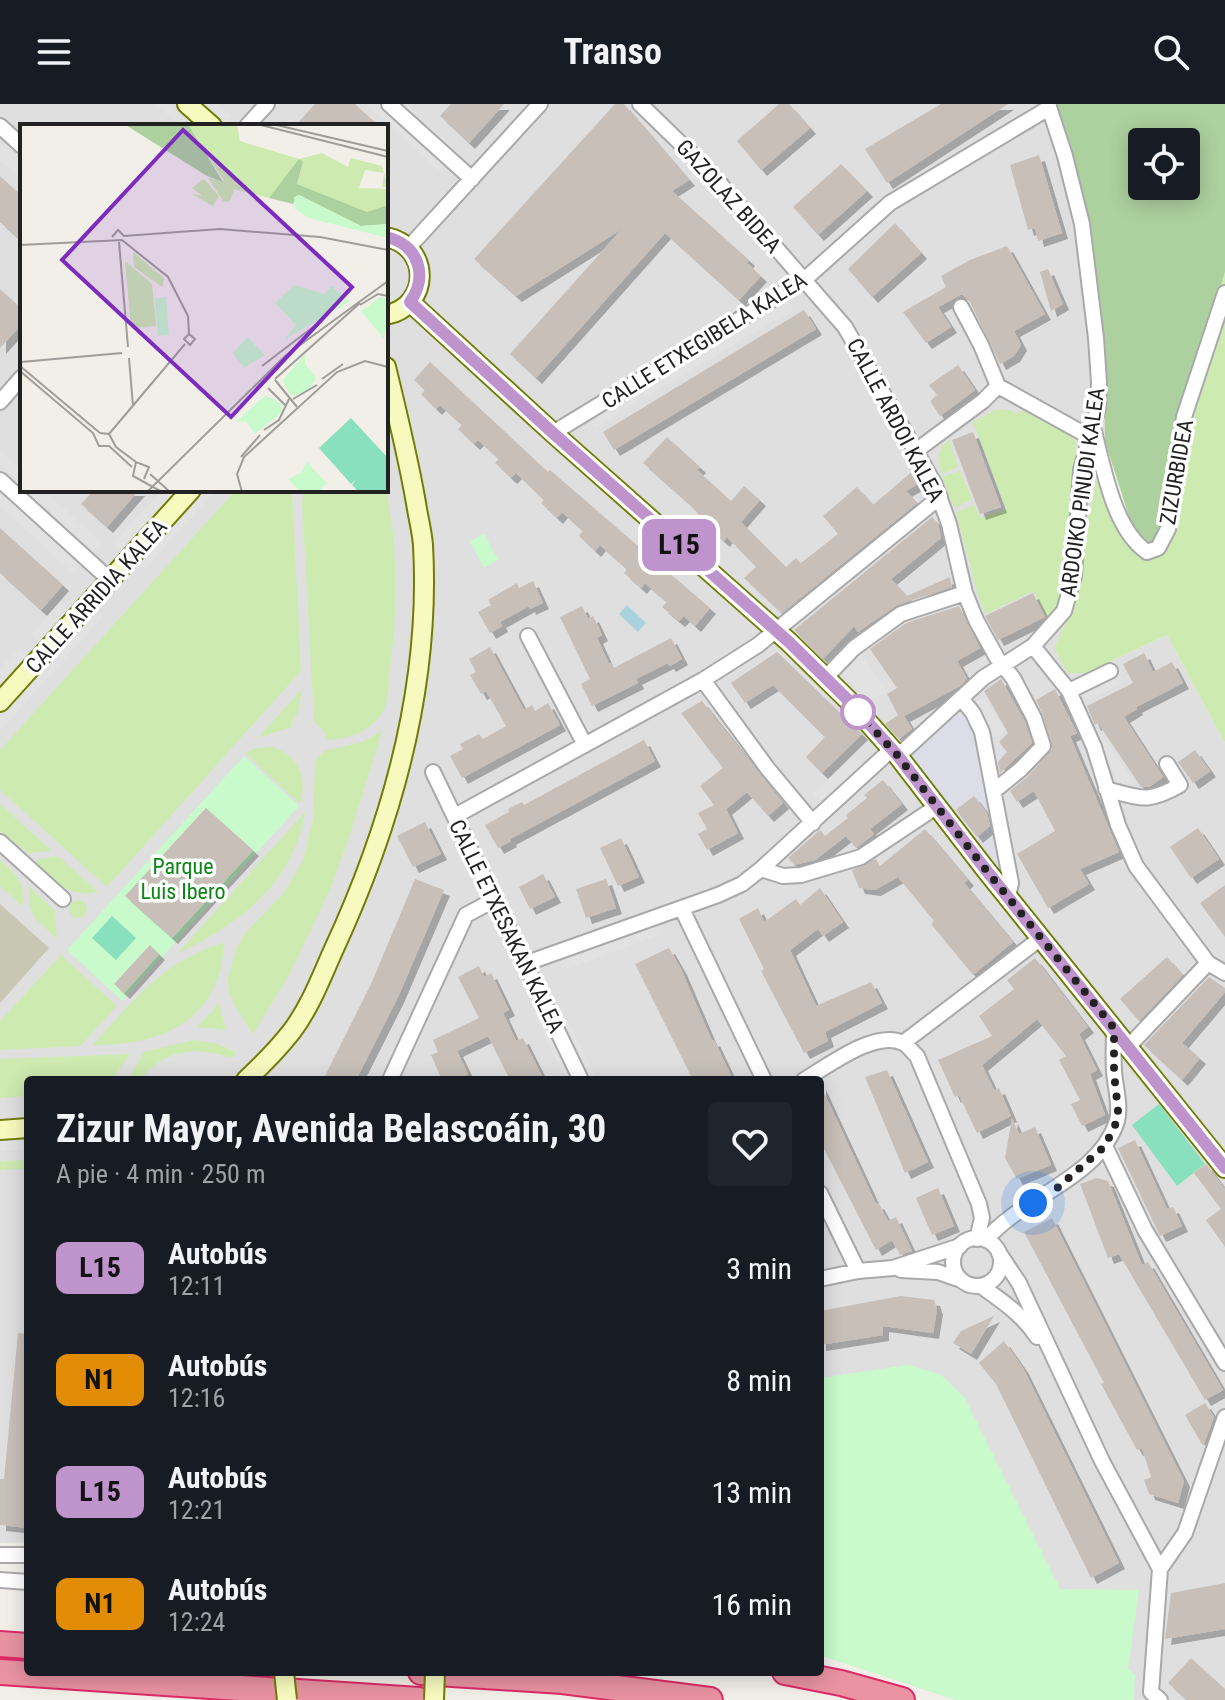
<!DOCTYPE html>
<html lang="es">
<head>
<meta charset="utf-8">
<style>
	body { margin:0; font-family:"Roboto Condensed",sans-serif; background:#20242c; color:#f1f3f6; height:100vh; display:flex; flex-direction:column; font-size:30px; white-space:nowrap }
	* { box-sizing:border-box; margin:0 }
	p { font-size:26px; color:#9ea1a6 }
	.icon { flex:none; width:44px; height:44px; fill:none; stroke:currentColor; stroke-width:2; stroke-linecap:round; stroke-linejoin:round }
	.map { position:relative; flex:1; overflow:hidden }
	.details { position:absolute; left:24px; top:972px; width:800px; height:600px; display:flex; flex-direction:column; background:#171b24; border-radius:8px; box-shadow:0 4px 20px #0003 }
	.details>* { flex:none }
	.badge { padding:0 16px; border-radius:12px; font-size:28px; line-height:52px }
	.tools { position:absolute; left:1128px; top:24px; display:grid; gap:16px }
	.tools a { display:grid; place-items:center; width:72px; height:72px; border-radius:8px; background:#171b24; box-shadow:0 4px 20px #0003; font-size:40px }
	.you { position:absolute; width:40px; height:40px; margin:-20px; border:6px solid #fff; border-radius:50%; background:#1a73e8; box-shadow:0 0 0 12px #1a73e833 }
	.map>.badge { position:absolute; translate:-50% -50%; box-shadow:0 0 0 4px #fff }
	.round { display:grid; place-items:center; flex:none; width:84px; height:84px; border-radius:8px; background:#20242c }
	.headline { display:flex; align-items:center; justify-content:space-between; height:136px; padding:0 32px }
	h1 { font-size:38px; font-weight:700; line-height:60px }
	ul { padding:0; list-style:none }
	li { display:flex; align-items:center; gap:24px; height:112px; padding:0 32px }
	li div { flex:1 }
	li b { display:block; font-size:30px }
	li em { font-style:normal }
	li .badge { min-width:88px; font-weight:700; text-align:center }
	header { display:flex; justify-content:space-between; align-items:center; height:104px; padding:0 32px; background:#171b24; font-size:36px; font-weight:700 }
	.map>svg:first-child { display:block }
</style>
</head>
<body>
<header><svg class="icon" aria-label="menu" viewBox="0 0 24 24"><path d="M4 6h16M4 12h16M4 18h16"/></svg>Transo<svg class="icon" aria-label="search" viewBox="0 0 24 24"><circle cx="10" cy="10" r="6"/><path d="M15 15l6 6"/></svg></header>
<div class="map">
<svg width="1225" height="1596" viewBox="0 0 1225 1596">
	<defs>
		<filter id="shadow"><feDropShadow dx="6" dy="6" stdDeviation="0" flood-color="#0004"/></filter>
	</defs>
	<rect width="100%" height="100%" fill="#f2efe9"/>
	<!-- residential -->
	<path fill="#e0dfdf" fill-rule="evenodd" d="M0,0H1056L1092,129L1103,225L1105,337L1087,418L1075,500L1085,569L1167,531L1225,639V1596H956L820,1551V976H28V1438L0,1439ZM22,22H386V386H22Z"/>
	<!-- construction -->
	<path fill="#c7c7b4" d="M0,800L49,844L0,899Z"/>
	<!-- grass -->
	<path fill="#cdebb0" d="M1225,168V639L1167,531L1085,569H1067L1054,544L1075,500L1087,418L1102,351L1134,439L1145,450L1188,287Z
		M995,306H1008L1020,310L1022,306L1068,328L1076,338L1066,476L1062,495L1048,514L1033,487L985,510L977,488L956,408L974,401L980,414L1006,405L973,318Z
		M949,336L958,363L942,370C938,358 937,344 949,336Z
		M960,367L972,395L954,404L942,373Z
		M386,385C398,443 398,506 390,564C388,578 390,595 383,607C371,627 353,633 331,636L327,635L325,629L314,617L302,397L305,386Z
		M236,386H292L301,567L107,783L0,686V646Z
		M302,585L298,609L291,619L292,623L258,634Z
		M382,627L348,737L329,788L289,871L253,930L234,901L229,888L228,874L237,843L247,827L283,790L303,756L313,716L315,657L324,647L362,638Z
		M272,643C298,650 308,675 300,700L245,649L255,644Z
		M0,700L52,747L28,749L0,727Z
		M305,708C293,781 239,820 177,850Z
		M54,752L61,754L98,788C66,794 56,777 34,757Z
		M0,756C15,770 28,779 22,802L0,782Z
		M29,782L55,807L57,834C35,815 28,813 29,782Z
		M69 805a9 9 0 1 1 18 0a9 9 0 1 1-18 0Z
		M224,839C221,916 161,942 93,941C131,898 167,854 224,839Z
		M61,851L117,902L80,942L0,946V917Z
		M219,899L226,926L197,923Z
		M193,936L218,940L235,948V951L230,954C195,941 164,946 140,976H128L144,948Z
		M130,950L112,976H28V992L0,994V955Z
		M28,1056V1065L0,1066V1057Z"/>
	<!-- forest -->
	<path fill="#add19e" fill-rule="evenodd" d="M1056,0H1225V168L1188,287L1163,434L1149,445L1131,419L1105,337L1103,225L1092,129ZM1142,38H1186V82H1142Z"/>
	<!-- park -->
	<path fill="#c8facc" d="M484,430L498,456L484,464L470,437Z
		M244,652L299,702L122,897L67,846Z
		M907,1261L940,1270L964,1293L1060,1485L1139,1486L1128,1565L1135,1571L1134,1596H956L820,1551V1274Z"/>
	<!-- pitch -->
	<path fill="#88e0be" d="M112,812L136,834L116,856L92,834Z
		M1159,1000L1205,1060L1177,1082L1132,1021Z"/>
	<!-- parking -->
	<path fill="#e2e2e2" d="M156,0H172L197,22H180Z
		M202,0H218L231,12L224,20Z
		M366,0H376L447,64L442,69Z
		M397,0H406L460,49L456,54Z
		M0,38L22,57V75L0,56Z
		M789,197L794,205L595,323L589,315Z
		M0,347L22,367V382L0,362Z
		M26,386H43L101,438L93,447Z
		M162,386H177L122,445L114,438Z
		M201,386H216L144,466L136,458Z
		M0,387L81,460L73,469L0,402Z
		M60,499L68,506L39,538L31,531Z
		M96,504L104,511L0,627V610Z
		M20,542L28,550L0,581V565Z
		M859,549L887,587L869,599L841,567Z
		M1112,574L1122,579L1090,596L1081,590Z
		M984,593L1005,627L994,634L973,599Z
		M1100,629L1134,678L1125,685L1098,646L1103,642L1096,632Z
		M854,653L865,661L824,698L812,690Z
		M654,820L658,831L567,865L563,853Z
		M538,906L572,976H566L533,908Z
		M566,912L597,976H591L560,914Z
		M28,1035V1046L0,1047V1036Z"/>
	<!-- plaza -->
	<path fill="#dddde8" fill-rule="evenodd" d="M963,613L974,623L982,640L999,725L1006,773L1003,775L912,656V647L933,626L949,614ZM974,693L994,718L977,732L957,707Z"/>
	<!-- water -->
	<path fill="#aad3df" d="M627,501L646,519L638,528L619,510Z"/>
	<!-- building -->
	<path fill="#c7bfb8" filter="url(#shadow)" d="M315,0H355L379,22H295Z
		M451,0H504L469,39L440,12Z
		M615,0H624L689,76L672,87L749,156L747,159L761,172L739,196L665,129L536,274L510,250L622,125L516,192L474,155Z
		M779,0H789L810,24L761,66L737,37Z
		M941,0H1008L887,79L865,45Z
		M1039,51L1062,129L1038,137L1035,124L1028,126L1010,61Z
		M841,60L867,87L818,131L793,103Z
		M0,72L22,92V138L0,118Z
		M895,119L921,149L872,193L848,165Z
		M1007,142L1045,210L1014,227L1021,241L1014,252L1000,260L970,198L962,190L938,203L951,223L926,239L903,208L946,183L941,172L970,156Z
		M1048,165L1063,200L1051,207L1040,168Z
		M0,185L22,205V220L0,244Z
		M804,206L816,225L614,346L603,328Z
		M430,258L548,368L550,366L710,504L695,522L684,512L679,517L662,503L667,498L645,479L641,484L624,469L627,465L600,441L595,447L579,432L583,427L562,408L557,414L541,399L544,396L516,369L511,374L495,359L499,355L478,336L474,340L458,325L462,321L440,301L436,305L421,290L425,286L414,276Z
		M958,261L975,286L940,312L930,297L937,291L929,281Z
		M973,328L1001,403L980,410L952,336Z
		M667,333L700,363L697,366L731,397L744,382L760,396L741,418L786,463L796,454L801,459L838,430L823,412L857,383L873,401L914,366L921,378L906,387L917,399L782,509L744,474L756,463L727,433L724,437L708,423L709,421L686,397L643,359Z
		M94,386H139L107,423L81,400Z
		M932,413L938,419L941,434L891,475L907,492L950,473L952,483L897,501L858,528L854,522L823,555L794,526Z
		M0,424L63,481L41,506L0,469Z
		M533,477L543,499L530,505L529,502L500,518L502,522L490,529L478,508L491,501L488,496L517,479L519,484Z
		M1033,489L1045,513L998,536L985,512Z
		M582,502L588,515L593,512L602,531L597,534L609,560L612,559L614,564L671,534L682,555L670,562L668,559L636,575L638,579L592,602L581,580L590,575L560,513Z
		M959,502L980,544L957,557L967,575L960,582L904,612L912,625L899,635L885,620L898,611L887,590L897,584L870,545L906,519Z
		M490,543L524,606L532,601L535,607L548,599L560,621L462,674L450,652L463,645L460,640L479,630L483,635L506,622L486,587L481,590L470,571L476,568L469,555Z
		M777,548L862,630L822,669L806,653L825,633L773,581L745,599L731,579Z
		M1144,549L1153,568L1172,558L1183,579L1136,603L1137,605L1124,613L1163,673L1149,683H1141L1098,619L1095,621L1087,602L1133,579L1123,560Z
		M1001,575L1025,618L1032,639L1000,669L998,658L1007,648L999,638L1008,629L984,587Z
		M1055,585L1077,629L1070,632L1119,748L1080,765L1089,780L1048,804L1017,750L1055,727L1034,687L1017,698L1010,687L1028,672L1052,645L1043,611L1036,596Z
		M702,597L783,699L768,712L747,688L726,705L738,729L707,746L698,730L707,725L698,709L714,701L700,682L723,664L681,609Z
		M644,636L655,657L510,735L511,737L498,744L485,721L509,708L508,705L522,698L524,701Z
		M1195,646L1210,667L1193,679L1178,658Z
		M883,676L902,700L870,725L874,730L856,744L846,732L815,756L794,761L788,754L820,726L825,732L848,714L846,711L867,694L864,691Z
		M974,692L987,709L990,722L977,733L956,706Z
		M206,704L253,746L172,834L125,792Z
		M425,718L441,750L413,763L397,732Z
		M1198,724L1219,755L1191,774L1170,743Z
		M925,725L968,776L964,779L1013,838L973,871L931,820L934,817L898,773L875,786L859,784L852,766L876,755L880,762Z
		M621,734L639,773L618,782L600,744Z
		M543,770L555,793L530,805L519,783Z
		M415,775L444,786L398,893L356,976H323L372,878Z
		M606,775L616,804L586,814L576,785Z
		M1225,781V833L1200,799Z
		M820,784L843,818L823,832L818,825L790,846L816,902L871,878L882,899L825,928L828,937L804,949L761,867L764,865L739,815L758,804L764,818L796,795L800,801Z
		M150,841L159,850L124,889L114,880Z
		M669,844L681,865L712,937L714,936L733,976H693L635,860Z
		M1167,853L1183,871L1139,917L1120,895Z
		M1035,854L1088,923L1079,930L1097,966L1090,970L1105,1011L1082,1022L1071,1000L1080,996L1059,956L1066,952L1037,915L982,961L994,986L999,984L1011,1012L977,1029L959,991L955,993L938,956L992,932L979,912L1014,885L1007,876Z
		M479,862L484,873L491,869L509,906L503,909L516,937L523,934L542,972L533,976H510L488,932L457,947L468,970L457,976H442L431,951L438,948L433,936L479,914L458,873Z
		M1209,873L1225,884V888L1182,939L1200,954L1182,976L1144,941Z
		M887,966L928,1058L905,1069L865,973Z
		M820,980L876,1100L878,1099L888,1117L896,1113L912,1147L900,1151L892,1136L876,1146L820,1037Z
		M1012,1014L1019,1030L1035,1023L1051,1061L1017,1075L1005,1054Z
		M1135,1036L1167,1105L1173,1103L1182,1122L1160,1132L1118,1044Z
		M1206,1060L1225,1085V1143L1206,1116L1221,1105L1194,1069Z
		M1097,1074L1108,1077L1142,1161L1148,1158L1223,1286L1205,1296L1119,1150L1108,1154L1080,1080Z
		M938,1084L954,1122L932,1131L916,1094Z
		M1052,1114L1184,1377L1178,1399L1149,1390L1144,1376L1151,1373L1142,1344L1137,1346L1101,1280L1104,1279L1024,1128Z
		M901,1192L934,1196L937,1205L933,1229L883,1222V1231L820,1241V1207Z
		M994,1212L971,1250L953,1239L961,1227Z
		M18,1229L28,1230V1424L0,1421V1375H4Z
		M1004,1237L1023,1264L1119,1459L1091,1474L996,1280L979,1259Z
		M1205,1299L1214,1313L1203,1342L1185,1311Z
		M1225,1479V1525L1165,1535L1171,1489Z
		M1191,1554L1225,1585V1596H1187L1168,1579Z"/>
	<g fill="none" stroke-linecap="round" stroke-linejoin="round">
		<!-- street casing -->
		<g stroke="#a9a9a9" stroke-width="18">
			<path id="street" d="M389,0L472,75
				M640,0L709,67L845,223L935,381L949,420L965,489L976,516L997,554L1013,574L1034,614L1043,642L1021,665L994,687
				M0,22L22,42
				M247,22L267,0
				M409,143L540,0
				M961,203L981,241L998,282L1088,332
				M0,298L22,273
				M1092,320C1103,359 1112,424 1147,448L1158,444L1168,425L1184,313L1225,189
				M553,329L804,176L890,99L1049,4
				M917,346L983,297L998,282
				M0,376L110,476
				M528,532L585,641
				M1033,542L1069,587L1094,643L1118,721L1136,762L1208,859L1225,869
				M826,573L854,544L901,510L965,489
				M703,576L768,665L813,719
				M1069,587L1110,567
				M961,594L973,609L982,628L1011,779L1008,793
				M898,652L983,574L1033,542L1064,507L1074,472L1081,366L1098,304L1099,278L1096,234L1082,120L1065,52L1048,0
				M433,668L581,976
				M1106,685C1141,694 1147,700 1180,681L1167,660
				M455,712L703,576L758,541L940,393
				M0,738L63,795
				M761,765L783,772L801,771L861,753L936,703
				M682,805L764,976
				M524,860L718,791L742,780L761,765L892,645
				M903,939L1041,834
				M1128,943L1208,859
				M390,976L466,811L494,796
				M804,976C828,962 876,925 903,939C908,941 913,949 917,952L979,1100L982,1114L977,1135
				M1105,1042L1145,1126L1225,1259
				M820,1089L858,1167
				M953 1158a24 24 0 1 1 48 0a24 24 0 1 1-48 0Z
				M986,1136C1021,1093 1099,1075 1117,1017C1121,1001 1115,983 1114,967C1113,953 1114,938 1114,924
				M999,1149L1019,1179L1102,1357L1160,1465
				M901,1166L938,1168L961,1176
				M820,1175L858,1167L893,1164L960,1142
				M981,1182C1002,1197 1023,1211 1037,1233
				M0,1451H28
				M0,1476L28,1478
				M1160,1596L1151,1588L1160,1465L1185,1429L1225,1313"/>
		</g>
		<!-- secondary casing -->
		<g stroke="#707d05" stroke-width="22">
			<path id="secondary" d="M187,0L212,22
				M386,133C431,142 431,202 386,211
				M410,198L553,329L789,538L848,596L898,652L986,766L1225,1064
				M0,598L191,386
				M246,976C262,961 278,945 292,927C310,903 321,874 333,847C392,720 431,582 423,441C422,427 418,413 416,399C408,353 397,308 386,263
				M0,1026L28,1024"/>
		</g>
		<!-- highway casing -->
		<g stroke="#dc2a67" stroke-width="28">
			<path id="highway" d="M0,1540L28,1542
				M0,1568L419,1596
				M421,1568L562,1577L710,1596
				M785,1568L841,1579L902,1596"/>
		</g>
		<!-- street -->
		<use href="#street" stroke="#fff" stroke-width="14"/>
		<!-- secondary -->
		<use href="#secondary" stroke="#f7fabf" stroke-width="18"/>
		<!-- highway -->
		<use href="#highway" stroke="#e892a2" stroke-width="24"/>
		<!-- secondary-bridge casing -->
		<g stroke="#707d05" stroke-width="22" stroke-linecap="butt">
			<path id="secondary-bridge" d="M284,1568L287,1596
				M434,1596L435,1568"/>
		</g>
		<!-- secondary-bridge -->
		<use href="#secondary-bridge" stroke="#f7fabf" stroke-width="18"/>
	</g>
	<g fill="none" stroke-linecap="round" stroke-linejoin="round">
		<!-- line casing -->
		<g stroke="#fff" stroke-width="18">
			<path id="line" d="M386,133C418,140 429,172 410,198L553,329L789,538L848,596L898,652L986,766L1225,1064"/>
		</g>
		<!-- line -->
		<use href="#line" stroke="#bf93cc" stroke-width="12"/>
		<!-- walk -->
		<path stroke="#222" stroke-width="8" stroke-dasharray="0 14.4" d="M858,608L853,603L898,652L986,766L1114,924V969L1118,1006L1117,1017L1105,1042L1055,1086L1033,1099"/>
	</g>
	<!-- markers -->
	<circle fill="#fff" stroke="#bf93cc" stroke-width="4" cx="858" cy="608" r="16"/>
	<g text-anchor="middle" stroke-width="7" stroke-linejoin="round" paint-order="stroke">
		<!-- street labels -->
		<g font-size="22" fill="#222" stroke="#fff">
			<text transform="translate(729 92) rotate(48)" y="8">GAZOLAZ BIDEA</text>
			<text transform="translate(704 236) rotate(-32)" y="8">CALLE ETXEGIBELA KALEA</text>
			<text transform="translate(896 316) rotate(62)" y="8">CALLE ARDOI KALEA</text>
			<text transform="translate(1176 368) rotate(-80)" y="8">ZIZURBIDEA</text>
			<text transform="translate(1082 388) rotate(-82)" y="8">ARDOIKO PINUDI KALEA</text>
			<text transform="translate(96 492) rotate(-48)" y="8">CALLE ARRIDIA KALEA</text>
			<text transform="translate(507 822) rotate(64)" y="8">CALLE ETXESAKAN KALEA</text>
		</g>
		<!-- park labels -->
		<g font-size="22" fill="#0c8416" stroke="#fff">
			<text x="183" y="770">Parque<tspan x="183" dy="25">Luis Ibero</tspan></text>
		</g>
	</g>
	<!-- overview -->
	<g transform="translate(20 20)">
		<rect width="368" height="368" fill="#f2efe9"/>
		<path d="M168,0H217L220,17L279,35L302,29L328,43L331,34L362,42L368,63H362L364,49L345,46L339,64L368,65V81L347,89L277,60L283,39L249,74L214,65L210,77L204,78L188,54L204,57ZM184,55L199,72L193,82L172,70L183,72L172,64ZM113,128L144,154L142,163L114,143ZM105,137L132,160L136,202L111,204Z" fill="#cdebb0"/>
		<path d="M104,0H168L203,58L187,52ZM279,35L283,38L277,60L347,88L368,81V100L341,102L279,71L273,80L249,74Z" fill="#add19e"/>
		<path d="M279,71L341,102L368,100V114L289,94L275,85L274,73ZM274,161L304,170L312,162L329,178L265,215L276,201L255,179ZM146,173L149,211L138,212L135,174ZM360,173L368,175L364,215L341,187ZM227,213L245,231L224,244L213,229ZM285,230V240L296,254L289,266L271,272L263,256ZM246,271L261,280V289L235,310L226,297L216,298ZM287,338L307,359L298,368H280L268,355L281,349Z" fill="#c8facc"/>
		<path d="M331,294L368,334V368H339L332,361L336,356L331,360L299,324Z" fill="#88e0be"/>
		<path fill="none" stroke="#9f9d99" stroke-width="2" d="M237,0L368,33M252,0L368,27M92,113L98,106L104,112L200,105L300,113L368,126M99,118L108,223M0,121L102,116L148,153L168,192L169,210L164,215L170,221L175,215L169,210M340,181L358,170L368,172M109,234L113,282M1,238L102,229M0,242L80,309M242,242L297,200M0,247L73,309L79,322H89L112,343M255,255L340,179M302,255L323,240M255,256L277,283M248,264L265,281M273,275L297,261M244,306L259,296L269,275M80,309L89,310L96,323L116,338M89,310L165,220M221,333L240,311M130,350L148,366M124,355L129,343L116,338L113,352L142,368M127,368L265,232L368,157M222,368L217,350L224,333L317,248L345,237L368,243"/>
		<path fill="#7b2cbf" fill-opacity="0.15" stroke="#7b2cbf" stroke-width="4" d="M163,6L332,163L211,293L42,136Z"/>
		<rect width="368" height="368" fill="none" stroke="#222" stroke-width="4"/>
	</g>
</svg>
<div class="tools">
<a><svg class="icon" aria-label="locate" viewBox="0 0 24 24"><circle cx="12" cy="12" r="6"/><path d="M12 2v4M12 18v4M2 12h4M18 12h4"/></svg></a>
</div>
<div class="you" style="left:1033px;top:1099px"></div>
<b class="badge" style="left:679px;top:441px;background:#bf93cc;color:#111">L15</b>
<section class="details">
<div class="headline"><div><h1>Zizur Mayor, Avenida Belascoáin, 30</h1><p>A pie · 4 min · 250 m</p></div><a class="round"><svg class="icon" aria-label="heart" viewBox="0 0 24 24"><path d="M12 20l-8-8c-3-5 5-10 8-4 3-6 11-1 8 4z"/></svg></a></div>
<ul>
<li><span class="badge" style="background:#bf93cc;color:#111">L15</span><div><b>Autobús</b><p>12:11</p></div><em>3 min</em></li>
<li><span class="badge" style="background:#e28c05;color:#111">N1</span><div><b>Autobús</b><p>12:16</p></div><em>8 min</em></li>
<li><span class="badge" style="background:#bf93cc;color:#111">L15</span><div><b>Autobús</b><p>12:21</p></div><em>13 min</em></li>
<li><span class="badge" style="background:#e28c05;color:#111">N1</span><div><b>Autobús</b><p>12:24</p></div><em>16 min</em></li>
</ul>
</section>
</div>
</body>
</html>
